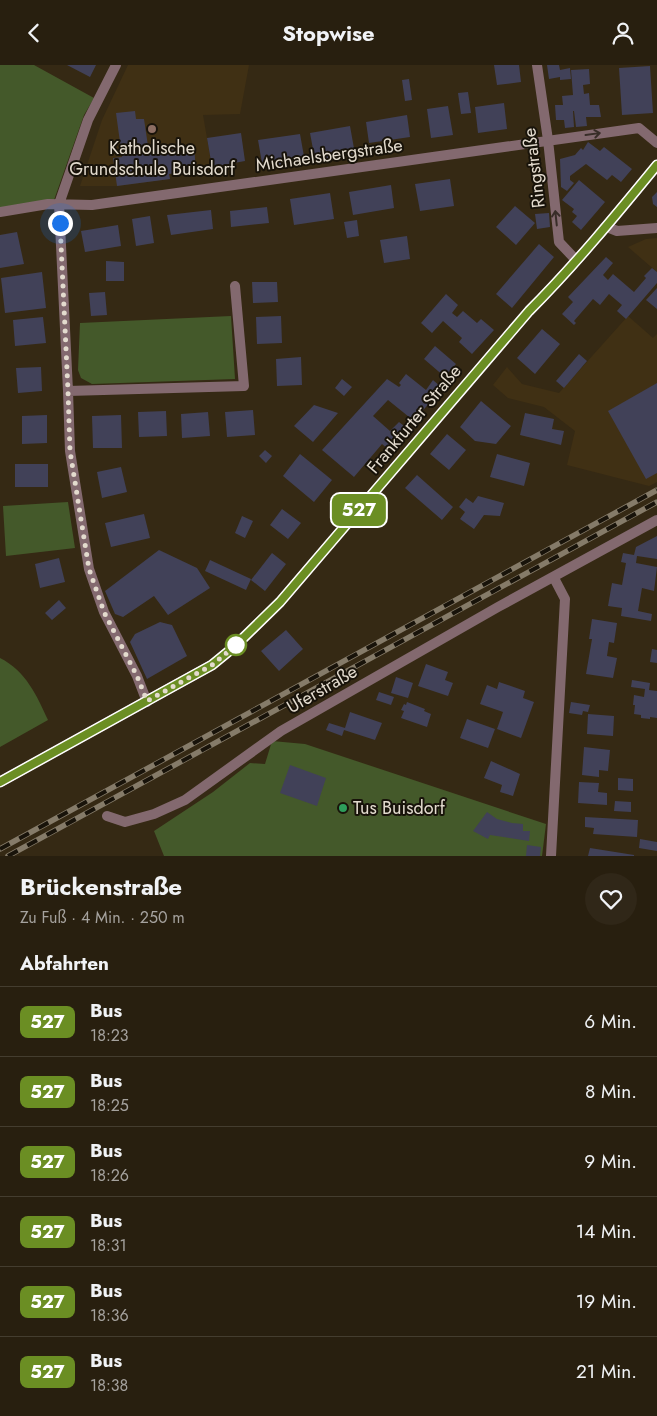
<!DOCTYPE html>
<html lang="de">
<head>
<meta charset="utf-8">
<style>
	body { margin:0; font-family:Jost,sans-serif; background:#302718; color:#f1f3f6; height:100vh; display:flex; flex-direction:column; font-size:19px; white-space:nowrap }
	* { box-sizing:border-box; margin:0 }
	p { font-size:16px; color:#a5a29e }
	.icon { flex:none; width:28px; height:28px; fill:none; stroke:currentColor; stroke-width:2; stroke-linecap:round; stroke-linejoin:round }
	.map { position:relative; height:791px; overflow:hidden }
	.details { display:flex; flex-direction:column; background:#281f0f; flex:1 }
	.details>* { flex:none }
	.badge { padding:0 10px; border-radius:8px; font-size:18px; line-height:32px }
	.you { position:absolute; width:25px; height:25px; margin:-12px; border:4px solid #fff; border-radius:50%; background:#1a73e8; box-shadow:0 0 0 8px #1a73e833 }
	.map>.badge { position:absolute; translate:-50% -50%; box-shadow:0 0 0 2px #fff }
	h2 { padding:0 20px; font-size:19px; line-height:45px }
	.round { display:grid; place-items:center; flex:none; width:52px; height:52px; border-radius:26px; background:#302718 }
	.headline { display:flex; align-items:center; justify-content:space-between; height:85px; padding:0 20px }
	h1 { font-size:24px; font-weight:700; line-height:38px }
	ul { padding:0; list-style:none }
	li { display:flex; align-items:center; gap:15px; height:70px; padding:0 20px; border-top:1px solid #443d2f }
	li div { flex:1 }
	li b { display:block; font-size:19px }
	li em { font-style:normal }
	li .badge { min-width:55px; font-weight:700; text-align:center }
	header { display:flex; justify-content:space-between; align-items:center; height:65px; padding:0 20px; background:#281f0f; font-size:22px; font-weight:700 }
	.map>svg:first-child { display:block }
</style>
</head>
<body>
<header><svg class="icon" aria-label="back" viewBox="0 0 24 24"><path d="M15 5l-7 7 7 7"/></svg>Stopwise<svg class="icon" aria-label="person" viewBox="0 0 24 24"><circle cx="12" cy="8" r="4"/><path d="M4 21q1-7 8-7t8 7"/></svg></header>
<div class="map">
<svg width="657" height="791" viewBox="0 0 657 791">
	<rect width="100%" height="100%" fill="#352914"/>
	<!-- built -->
	<path fill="#403014" d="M128,0H249L240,49L203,50L212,102L170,109V114L117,121H80L102,55Z
		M657,173V207L628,182L646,174Z
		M628,251L653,273L657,269V417L649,421L567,400L575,366L544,342L508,333L493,320L507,302L522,319L559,328Z"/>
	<!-- green -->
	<path fill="#44592a" d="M0,0H34L94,33L84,50L54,135L0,145Z
		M231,251L235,314L92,319L81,313L78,305L80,258Z
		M68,437L75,483L6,491L3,441Z
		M0,593C26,606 37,631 48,655L0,682Z
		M272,676L305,679L546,759L542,791H164L154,766L213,727L250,698L265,699Z"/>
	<!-- building -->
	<path fill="#414158" d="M67,0H96L90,12Z
		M494,0H519L521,17L497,20Z
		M547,0H559L560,5L570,3L571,14L560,15V12L549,14Z
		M650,1L653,48L622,50L619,3Z
		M589,4L590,19L583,20L584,29L589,28L590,40H599L601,52H586L587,61L576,62L574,46H573L574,62L565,63L564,55H556L555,40H563L562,31L573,30L571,5Z
		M409,14L412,35L405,36L402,15Z
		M468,27L471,48L461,49L458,28Z
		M504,38L507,64L478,68L475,42Z
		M448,41L453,70L431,73L427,44Z
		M135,46L136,54H144L148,81L141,82L142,88L194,82L196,105L169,109L170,114L117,121L113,93L122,92L116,48Z
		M407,50L410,72L369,78L366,57Z
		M350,61L355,89L315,95L310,68Z
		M241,68L245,96L212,102L207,73Z
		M300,69L305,97L263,104L258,75Z
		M588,77L600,86L604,82L632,104L621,117L612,110L607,115L586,99L570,111V115L574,118L567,126L561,122L560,94L575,90L581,83L583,85Z
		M450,114L454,141L420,146L415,119Z
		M579,115L605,137L581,165L572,157L577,151L572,147L574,144L562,135Z
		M391,120L394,143L353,150L349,127Z
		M657,127V142L653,139L652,132Z
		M330,128L334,154L294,160L290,134Z
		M515,141L535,158L516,180L496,162Z
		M267,142L269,158L231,162L230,146Z
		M211,145L213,164L171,170L167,150Z
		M549,148L550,162L537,164L535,149Z
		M150,151L154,178L136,181L132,154Z
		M357,155L359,171L347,173L344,157Z
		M118,160L121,181L85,187L81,166Z
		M17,167L24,199L0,203V170Z
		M407,171L410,194L384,198L380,175Z
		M539,179L554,192L512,243L496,229Z
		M606,192L613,198L603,210L608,215L613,209L634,227L646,213L644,211L652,203L657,207V218L626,254L617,246L622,240L609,229L600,240L593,234L574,256L576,258L574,260L562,249L573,237L568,232Z
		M106,196L124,197V216H106Z
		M42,207L46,243L5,248L1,213Z
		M252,217H277L278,237L253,238Z
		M657,223V244L646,235Z
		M105,227L107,250L91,251L89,228Z
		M446,229L458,240L452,248L457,252L463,246L477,258L481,254L494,265L472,289L459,277L462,273L443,256L432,268L421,258Z
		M281,251L282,278L257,279L256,252Z
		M43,252L46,278L15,281L13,255Z
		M542,264L560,279L535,309L517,293Z
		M435,281L456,299L445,312L424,294Z
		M579,289L587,296L564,323L556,316Z
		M301,292L302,320L277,321L276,294Z
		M41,302L42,326L18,328L16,303Z
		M406,309L426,325L433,315L442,323L414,356L388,335L373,351L390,366L399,357L408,364L389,385L382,379L354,412L322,385L387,314L399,322L401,320L399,318Z
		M342,314L352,322L344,331L335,323Z
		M657,318V408L646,414L608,346Z
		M481,336L511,361L496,379L475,376L460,362Z
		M314,340L338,348L313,377L294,361Z
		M253,345L255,370L227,372L225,347Z
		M166,346L167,371L139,372L138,347Z
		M208,347L210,371L182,373L181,349Z
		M525,348L554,354L552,364L564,366L561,380L520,370Z
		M47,350V378L22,379V351Z
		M121,350L122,383H93L92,351Z
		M447,369L466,385L449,405L430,389Z
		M265,385L272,391L266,398L259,391Z
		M300,389L332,415L314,437L283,411Z
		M497,389L530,398L524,421L490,412Z
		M15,399H48V422H15Z
		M121,402L127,427L102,433L97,407Z
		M417,410L453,442L442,455L405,423Z
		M478,431L504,438L500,451L484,450L474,464L460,454L465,447L459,442L466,433L473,438Z
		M282,444L301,458L288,474L270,460Z
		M144,449L150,473L111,482L105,458Z
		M242,451L253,456L245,473L235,468Z
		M657,471V494L637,491L636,498L657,502L654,526L642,523L638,546L652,549L651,556L621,551L622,543L608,541L612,518L622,520L626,498L621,497L623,488L634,490L636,482Z
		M159,485L197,503L210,523L168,550L154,531L123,552L115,549L105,526Z
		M272,488L286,499L265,526L251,515Z
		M59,493L65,517L40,523L35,499Z
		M210,495L251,514L246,525L205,506Z
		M59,535L66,543L52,555L45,548Z
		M592,554L617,558L614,578L609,577L607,591L617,593L613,613L586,609L592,574H589Z
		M160,557L172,560L187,591L147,614L130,577L135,569Z
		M286,565L303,584L279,606L261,586Z
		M652,584L657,585V598L650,597Z
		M426,599L448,607L445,615L453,618L448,631L418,621Z
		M396,612L413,618L408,633L391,628Z
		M632,615L650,618L649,625L657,626V653L650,652V654L641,653V650L634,649L635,640H633L634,630L644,632L645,624L631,622Z
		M499,617L525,626L523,633L534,637L521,673L497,664L503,647L480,639L487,620L497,624Z
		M379,627L394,632L391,640L376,635Z
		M407,637L425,644L424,646L431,649L427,662L401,653L404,646L401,645L404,639L406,640Z
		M571,637L590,640L588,647L583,646L582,650L569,648Z
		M350,647L382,658L375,675L344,665L342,671L326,665L329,658L345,663Z
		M588,649L614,651L613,671L587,669Z
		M467,654L495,664L488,683L460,673Z
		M584,682L610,685L608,706L599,705V712L582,710Z
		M491,696L520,709L513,731L500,727L502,720L484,713Z
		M290,700L326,713L317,741L280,728Z
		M618,713L633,714V726L618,725Z
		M579,717L599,718L598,727L607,728V740L578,738Z
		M615,736L631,737V747L614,746Z
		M487,747L497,754L512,758L523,759V766H530L529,776L490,770L488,774L473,766Z
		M585,752L638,755L637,772L593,769L594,763L585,762Z
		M640,774L657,777V786L639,783Z
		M527,780L541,782L540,791H526Z
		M590,783L634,790V791H588Z"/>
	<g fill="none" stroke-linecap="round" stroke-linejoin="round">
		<!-- street -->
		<path stroke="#83696f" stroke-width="10" d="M116,0L88,55L59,139L68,326L70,386L89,504L104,547L137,611L147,637
			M537,0L548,75L559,177L576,195
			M0,147L48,139L92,140L639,63L657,78
			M607,162L617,166L657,163
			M68,326L244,321L235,221
			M107,751L125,757L154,749L185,735L281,666L498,542L657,455
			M551,791L565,534L554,513"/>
		<!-- secondary -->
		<path stroke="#b48b96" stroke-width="10" d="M0,717L172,622L212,600L234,582L280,537L529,246C575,200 616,150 657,100"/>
		<!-- rail casing -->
		<g stroke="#857b69" stroke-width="5.5">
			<path id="rail" d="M0,784L657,425
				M8,791L657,437"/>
		</g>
		<!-- rail -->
		<use href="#rail" stroke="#18130a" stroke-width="4" stroke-dasharray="11" stroke-linecap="butt"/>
	</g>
	<!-- one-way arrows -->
	<defs><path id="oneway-shaft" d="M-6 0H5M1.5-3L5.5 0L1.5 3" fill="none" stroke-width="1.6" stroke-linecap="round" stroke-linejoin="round" transform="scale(1.25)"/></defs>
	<g stroke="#382d28">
		<use href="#oneway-shaft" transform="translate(593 69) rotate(-8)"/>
		<use href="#oneway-shaft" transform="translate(556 153) rotate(-96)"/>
	</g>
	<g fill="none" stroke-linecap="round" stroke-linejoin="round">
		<!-- line casing -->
		<g stroke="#fff" stroke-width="11">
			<path id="line" d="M0,717L172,622L212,600L234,582L280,537L529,246C575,200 616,150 657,100"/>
		</g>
		<!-- line -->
		<use href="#line" stroke="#6b8e23" stroke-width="8"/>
		<!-- walk -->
		<path stroke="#e3dbce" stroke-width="5" stroke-dasharray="0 9" d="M60,158L68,326L70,386L89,504L104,547L137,611L147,636L212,600L236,580"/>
	</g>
	<!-- markers -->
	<circle fill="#8d6e63" stroke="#18130a" stroke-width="2" cx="152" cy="64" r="5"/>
	<circle fill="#fff" stroke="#6b8e23" stroke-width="2.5" cx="236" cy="580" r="10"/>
	<circle fill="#2e9e5b" stroke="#18130a" stroke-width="2" cx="343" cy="743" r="5"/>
	<g text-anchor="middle" stroke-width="4" stroke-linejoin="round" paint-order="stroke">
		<!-- poi labels -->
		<g font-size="18" fill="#e3dbce" stroke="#18130a">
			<text x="152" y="89">Katholische<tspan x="152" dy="21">Grundschule Buisdorf</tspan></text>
			<text x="353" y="749" text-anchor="start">Tus Buisdorf</text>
		</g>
		<!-- street labels -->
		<g font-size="18" fill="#e3dbce" stroke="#18130a">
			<text transform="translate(329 90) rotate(-8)" y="6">Michaelsbergstraße</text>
			<text transform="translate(534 103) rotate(-97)" y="6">Ringstraße</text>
			<text transform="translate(414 354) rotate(-50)" y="6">Frankfurter Straße</text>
			<text transform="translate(322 624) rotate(-30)" y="6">Uferstraße</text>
		</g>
	</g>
</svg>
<div class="you" style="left:60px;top:158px"></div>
<b class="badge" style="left:359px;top:445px;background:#6b8e23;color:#fff">527</b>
</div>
<section class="details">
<div class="headline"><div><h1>Brückenstraße</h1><p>Zu Fuß · 4 Min. · 250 m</p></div><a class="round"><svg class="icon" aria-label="heart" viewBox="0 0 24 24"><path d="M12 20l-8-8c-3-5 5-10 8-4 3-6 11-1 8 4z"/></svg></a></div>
<h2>Abfahrten</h2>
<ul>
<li><span class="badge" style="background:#6b8e23;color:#fff">527</span><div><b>Bus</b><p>18:23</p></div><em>6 Min.</em></li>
<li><span class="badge" style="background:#6b8e23;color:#fff">527</span><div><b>Bus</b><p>18:25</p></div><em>8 Min.</em></li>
<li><span class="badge" style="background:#6b8e23;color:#fff">527</span><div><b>Bus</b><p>18:26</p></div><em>9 Min.</em></li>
<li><span class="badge" style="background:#6b8e23;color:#fff">527</span><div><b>Bus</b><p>18:31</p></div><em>14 Min.</em></li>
<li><span class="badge" style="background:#6b8e23;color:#fff">527</span><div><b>Bus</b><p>18:36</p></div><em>19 Min.</em></li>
<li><span class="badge" style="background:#6b8e23;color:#fff">527</span><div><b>Bus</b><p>18:38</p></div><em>21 Min.</em></li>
</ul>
</section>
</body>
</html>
